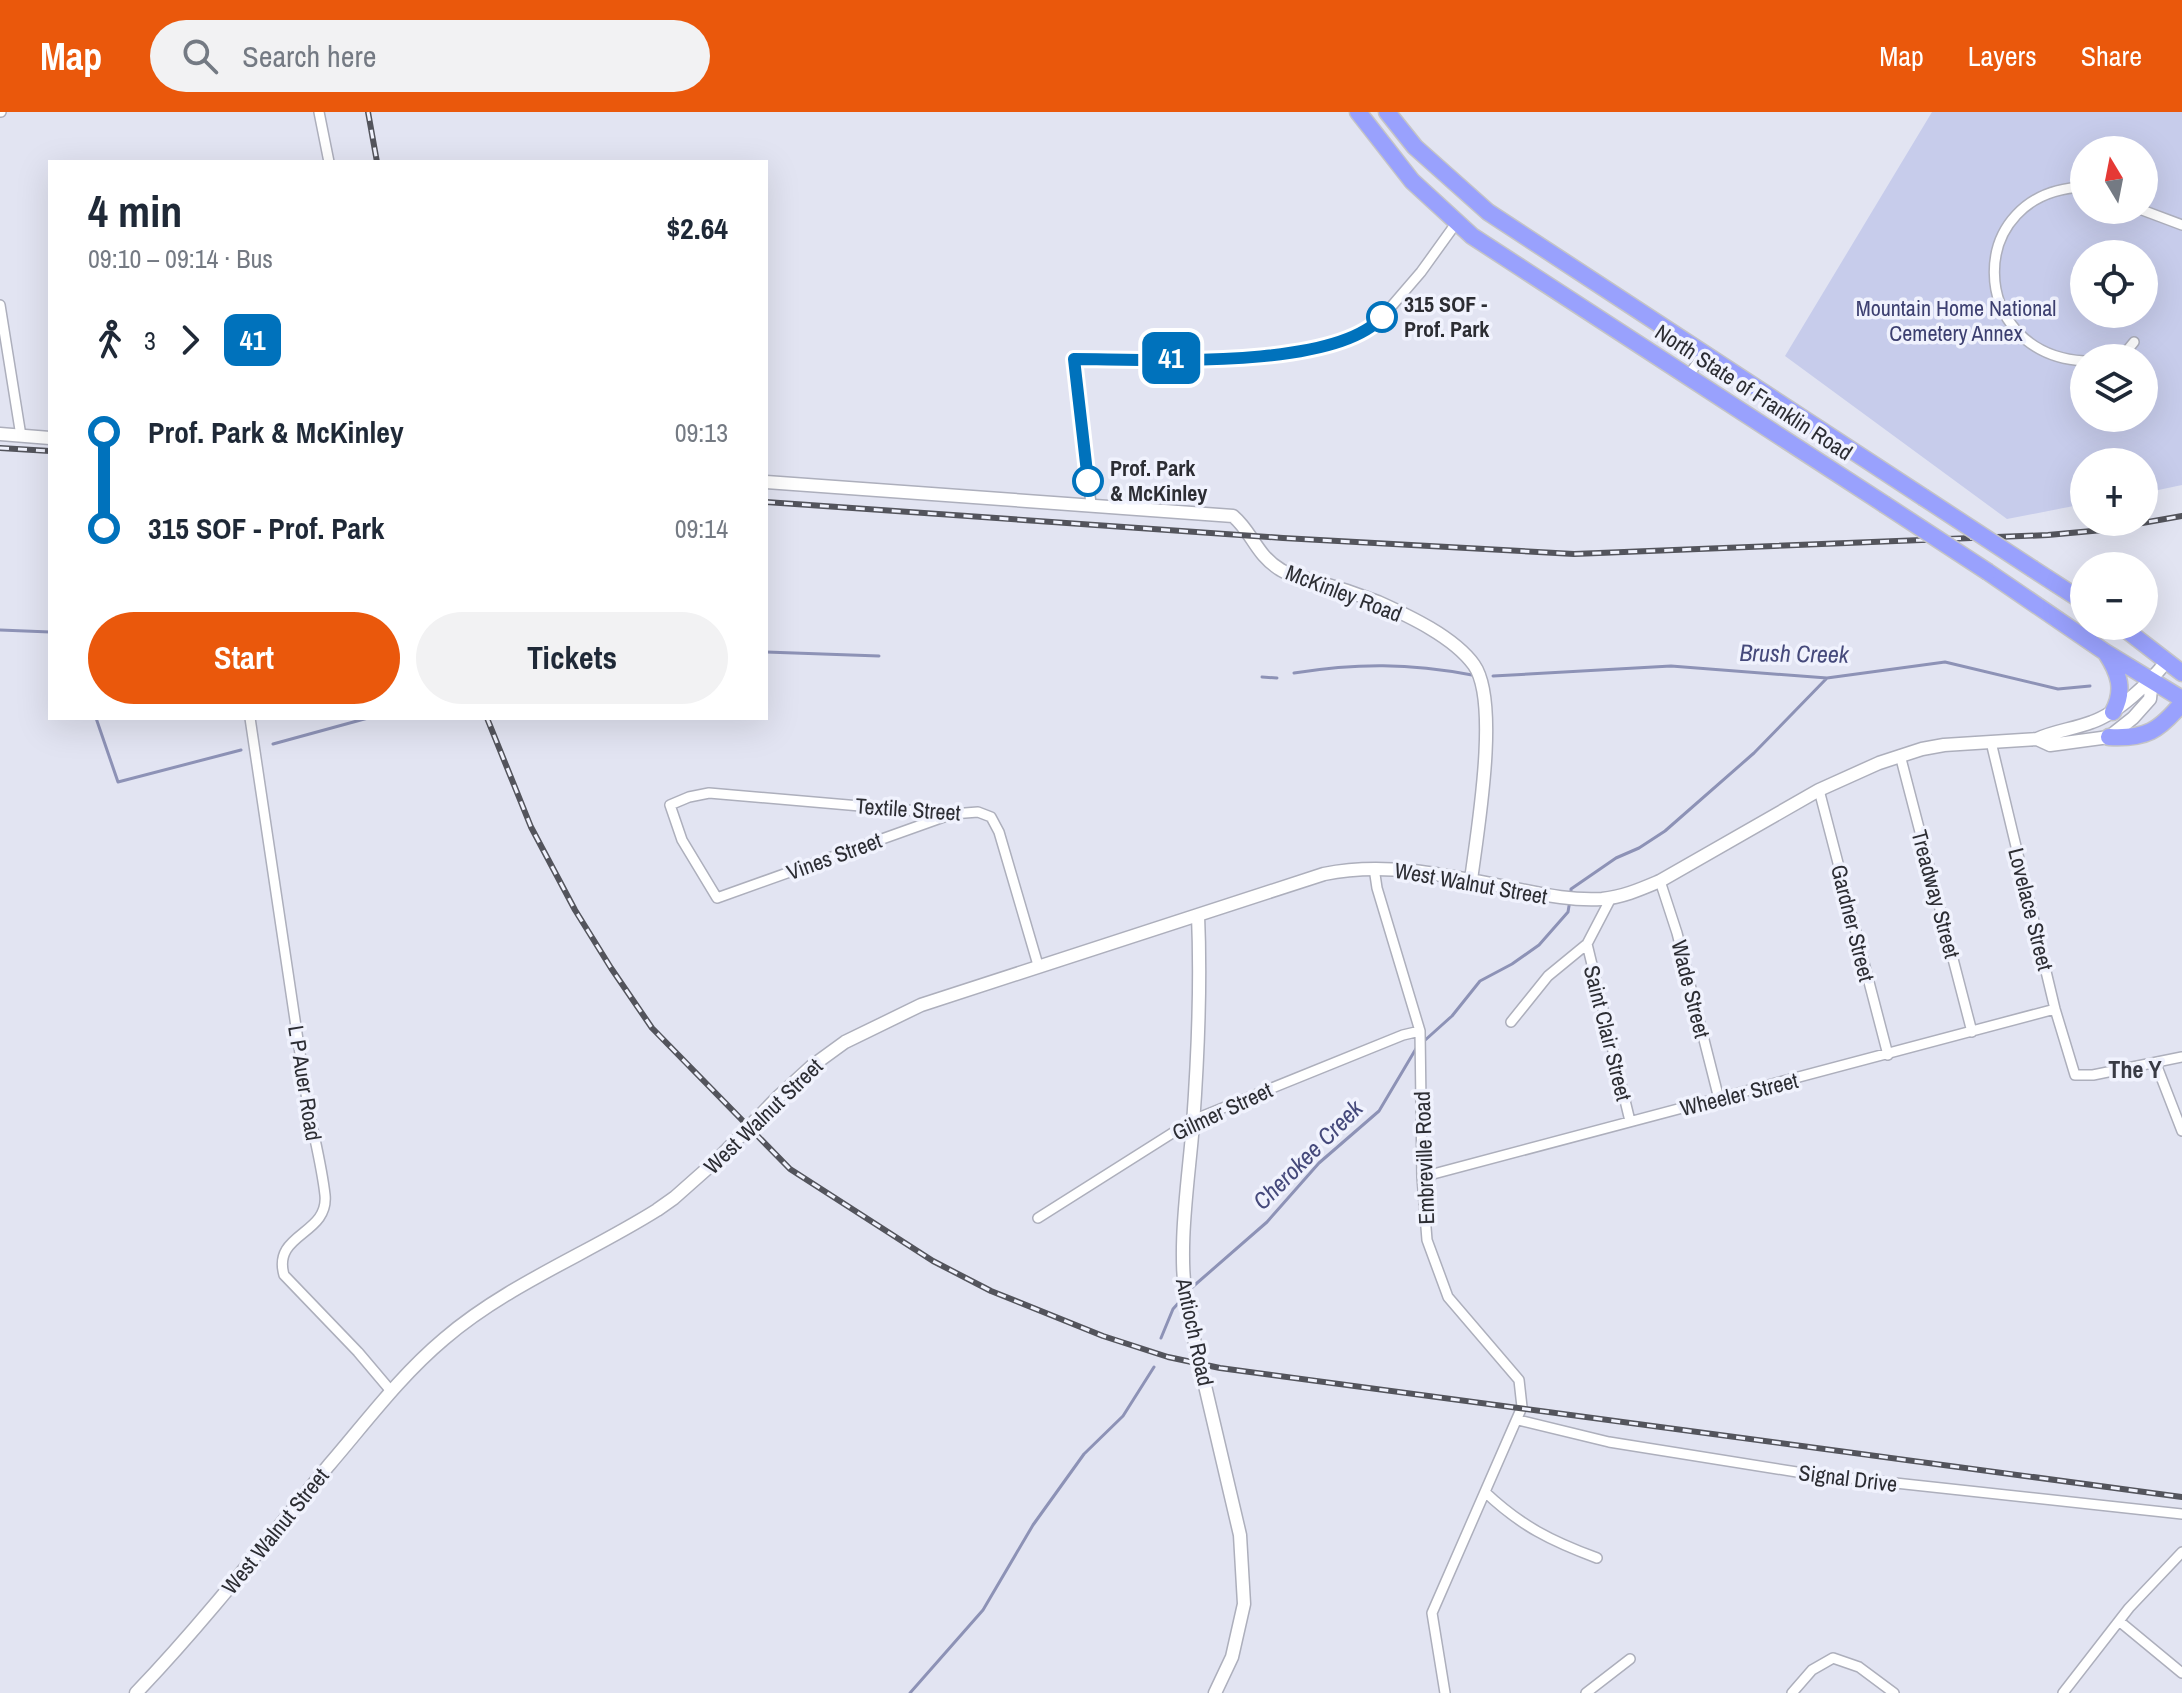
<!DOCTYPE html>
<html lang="en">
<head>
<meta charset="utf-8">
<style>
	body { margin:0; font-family:"Archivo Narrow",sans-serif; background:#f2f2f3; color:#1f2937; height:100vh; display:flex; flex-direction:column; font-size:30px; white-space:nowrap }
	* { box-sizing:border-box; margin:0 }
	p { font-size:26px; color:#747a83 }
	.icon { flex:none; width:44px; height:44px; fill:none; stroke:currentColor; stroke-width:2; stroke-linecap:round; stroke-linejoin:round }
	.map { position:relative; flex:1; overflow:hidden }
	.drawer { position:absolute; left:48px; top:48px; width:720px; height:560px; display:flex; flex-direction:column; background:#fff; border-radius:0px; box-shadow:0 8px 32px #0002 }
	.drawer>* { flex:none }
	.badge { padding:0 16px; border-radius:12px; font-size:28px; line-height:52px }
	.needle { width:52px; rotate:350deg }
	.fabs { position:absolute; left:2070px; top:24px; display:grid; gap:16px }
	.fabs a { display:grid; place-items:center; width:88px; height:88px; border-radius:50%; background:#fff; box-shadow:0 8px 32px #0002; font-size:40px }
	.map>.badge { position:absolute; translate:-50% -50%; box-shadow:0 0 0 4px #fff }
	.legs { display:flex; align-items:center; gap:12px; height:88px; padding:0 40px; font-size:26px }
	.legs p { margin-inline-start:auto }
	.head { display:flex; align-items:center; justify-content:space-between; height:136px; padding:0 40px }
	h1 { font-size:44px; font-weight:700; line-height:60px }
	.button { display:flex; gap:16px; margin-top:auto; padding:16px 40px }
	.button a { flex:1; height:92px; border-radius:48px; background:#ea580c; color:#fff; font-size:32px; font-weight:700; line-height:92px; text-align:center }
	.button a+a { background:#f2f2f3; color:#1f2937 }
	ul { padding:0 40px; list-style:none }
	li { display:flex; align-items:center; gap:28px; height:96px; font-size:30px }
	li i { display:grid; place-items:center; width:12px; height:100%; margin:0 10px; background:currentColor }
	li i::after { content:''; width:20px; height:20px; margin:-10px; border:6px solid; border-radius:50%; background:#fff }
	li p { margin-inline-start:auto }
	li:first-child i { background:linear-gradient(#0000 50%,currentColor 0) }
	li:last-child i { background:linear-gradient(currentColor 50%,#0000 0) }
	header { display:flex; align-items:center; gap:48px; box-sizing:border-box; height:112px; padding:0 40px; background:#ea580c; color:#fff }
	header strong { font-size:38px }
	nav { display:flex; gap:44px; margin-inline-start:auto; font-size:28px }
	.search { width:560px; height:72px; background:#f2f2f3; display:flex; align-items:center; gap:20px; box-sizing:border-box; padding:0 28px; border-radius:44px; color:#747a83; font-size:30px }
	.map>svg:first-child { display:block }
</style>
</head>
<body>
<header>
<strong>Map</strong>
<div class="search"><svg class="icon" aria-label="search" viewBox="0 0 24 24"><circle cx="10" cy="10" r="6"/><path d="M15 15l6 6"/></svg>Search here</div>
<nav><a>Map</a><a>Layers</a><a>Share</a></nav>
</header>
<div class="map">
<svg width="2182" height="1581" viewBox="0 0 2182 1581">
	<rect width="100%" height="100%" fill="#e2e4f2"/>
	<!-- green -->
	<path fill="#c7cceb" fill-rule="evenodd" d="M1932,0H2182V373L2144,381V350H2084V392L2007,407L1785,244ZM2084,38H2144V98H2084ZM2084,142H2144V202H2084ZM2084,246H2144V306H2084Z"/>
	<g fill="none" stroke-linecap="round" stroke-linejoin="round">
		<!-- stream -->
		<path stroke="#8d92b6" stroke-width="3" d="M0,518L50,520
			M766,540L879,544
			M1294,561C1357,551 1409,551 1472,563
			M1493,564L1671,554L1827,566L1945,550L2058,577L2090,574
			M1262,565L1277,566
			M96,606L118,670L241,638
			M273,632L368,606
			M1571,781V777L1616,746L1639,736L1665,719L1754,641L1827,566
			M1423,930L1452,904L1480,869L1512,852L1539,833L1568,800L1570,788
			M1189,1178L1267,1110L1319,1051L1379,999L1417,935
			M1161,1226L1173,1197L1182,1187
			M910,1581L983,1498L1033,1413L1084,1342L1123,1304L1154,1255"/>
		<!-- street casing -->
		<g stroke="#adafbc" stroke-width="12">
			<path id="street" d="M0,0H1
				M319,0L329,50
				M2084,75C1963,79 1966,242 2084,249
				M2142,98L2182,113
				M0,193L21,324
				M2121,246L2134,230
				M1688,264L1704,242
				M1091,392L1074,247L1270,245L1336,231L1378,210L1421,160L1457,110
				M250,606C268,729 287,852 305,975C310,1011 321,1047 325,1083C329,1123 272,1121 284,1163L358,1240L391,1279
				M1991,630L2055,897L2075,963H2093L2182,945
				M1900,643L1972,920
				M1819,678L1888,943
				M952,702L717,786L682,728L670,693L689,685L709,681L952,702L978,700L991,705L999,720L1038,853
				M1374,756L1377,776L1420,919L1422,1065L1427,1128L1448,1185L1519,1268L1522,1295L1432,1501L1445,1581
				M1660,769L1677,821L1719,987
				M1587,832L1630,1009
				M1511,910L1548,864L1587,832L1611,786
				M2156,952L2182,1019
				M1422,1065L2055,897
				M1038,1106L1193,1008L1403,923L1420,919
				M1518,1308L1609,1330L1803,1361L2182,1402
				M1485,1380C1521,1414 1551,1429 1597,1446
				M2119,1509L2182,1561
				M1586,1581L1630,1547
				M1792,1581L1812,1558L1833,1546L1859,1555L1894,1581
				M2063,1581L2129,1496L2182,1440"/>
		</g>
		<!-- secondary casing -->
		<g stroke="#adafbc" stroke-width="15">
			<path id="secondary" d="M0,322L50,326
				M766,370L1233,404C1253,421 1255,442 1281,458C1290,464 1304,466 1315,469C1336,475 1357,482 1378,490C1409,504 1454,525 1474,553C1500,590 1477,721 1471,768
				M2037,627L2050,633L2109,625L2133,606L2150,587L2152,567
				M1198,803C1201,872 1198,943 1193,1012C1188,1074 1177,1135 1187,1197L1240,1423L1244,1492L1232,1545L1215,1581
				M778,985L812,954L845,930L921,893L1324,762C1387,749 1450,764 1511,776C1541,782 1571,789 1602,787C1623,785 1641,777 1660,769L1819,678L1879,651L1922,637L1944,633L2037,627C2054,619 2074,617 2092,610C2118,601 2150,570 2166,550
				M136,1581C205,1509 266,1430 329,1353C366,1310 400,1264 444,1227C507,1173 587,1142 657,1098L674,1086L718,1047"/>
		</g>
		<!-- highway casing -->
		<g stroke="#c4c4c6" stroke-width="19">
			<path id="highway" d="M1358,0L1412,69L1472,124L1884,392
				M1387,0L1415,35L1488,100L1923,385
				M2033,457L2084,490
				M1988,460L2105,540L2182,587
				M2121,514L2182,561
				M2106,541C2119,561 2125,578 2113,600
				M2109,625C2146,627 2159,619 2182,591"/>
		</g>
		<!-- street -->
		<use href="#street" stroke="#fff" stroke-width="9"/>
		<!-- secondary -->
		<use href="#secondary" stroke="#fff" stroke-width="12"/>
		<!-- highway -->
		<use href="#highway" stroke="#99a1fd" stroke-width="16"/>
		<!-- rail casing -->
		<g stroke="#53545c" stroke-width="6">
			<path id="rail" d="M368,0L377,50
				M0,336L50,339
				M766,390L1283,426L1574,442L2048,423L2103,418L2182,404
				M487,606L531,715L575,798L611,856L652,916L790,1057L933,1149L991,1179L1103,1224L1168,1245L1220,1256L2182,1385"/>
		</g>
		<!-- rail -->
		<use href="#rail" stroke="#f0f2fd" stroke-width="3" stroke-dasharray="9" stroke-linecap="butt"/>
		<!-- secondary-bridge casing -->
		<g stroke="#adafbc" stroke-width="15" stroke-linecap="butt">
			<path id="secondary-bridge" d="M718,1047L778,985"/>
		</g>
		<!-- highway-bridge casing -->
		<g stroke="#c4c4c6" stroke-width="19" stroke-linecap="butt">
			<path id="highway-bridge" d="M1923,385L2033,457
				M1884,392L1988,460"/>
		</g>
		<!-- secondary-bridge -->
		<use href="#secondary-bridge" stroke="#fff" stroke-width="12"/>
		<!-- highway-bridge -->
		<use href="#highway-bridge" stroke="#99a1fd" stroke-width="16"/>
	</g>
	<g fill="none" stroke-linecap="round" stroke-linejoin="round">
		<!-- line-1 casing -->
		<g stroke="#fff" stroke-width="18">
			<path id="line-1" d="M1088,369L1074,247C1144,247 1334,259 1382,205"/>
		</g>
		<!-- line-1 -->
		<use href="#line-1" stroke="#0072bc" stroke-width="12"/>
	</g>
	<!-- markers -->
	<g fill="#fff" stroke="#0072bc" stroke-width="4">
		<circle cx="1382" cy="205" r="14"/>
		<circle cx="1088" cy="369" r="14"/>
	</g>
	<g text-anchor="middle" stroke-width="7" stroke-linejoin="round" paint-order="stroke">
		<!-- stop labels -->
		<g font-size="22" font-weight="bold" fill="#2c2d33" stroke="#f0f2fd" text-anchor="start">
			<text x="1404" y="200">315 SOF -<tspan x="1404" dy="25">Prof. Park</tspan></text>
			<text x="1110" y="364">Prof. Park<tspan x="1110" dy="25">&amp; McKinley</tspan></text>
		</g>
		<!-- park labels -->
		<g font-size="22" fill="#3c3f70" stroke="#f0f2fd">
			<text x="1956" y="204">Mountain Home National<tspan x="1956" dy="25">Cemetery Annex</tspan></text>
		</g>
		<!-- street labels -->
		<g font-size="22" fill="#2c2d33" stroke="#f0f2fd">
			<text transform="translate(1754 280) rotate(33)" y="8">North State of Franklin Road</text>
			<text transform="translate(1344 481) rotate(21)" y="8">McKinley Road</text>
			<text transform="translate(908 697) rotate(4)" y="8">Textile Street</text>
			<text transform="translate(834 744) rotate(-20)" y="8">Vines Street</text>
			<text transform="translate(1471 771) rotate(10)" y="8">West Walnut Street</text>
			<text transform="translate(1936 782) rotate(75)" y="8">Treadway Street</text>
			<text transform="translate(2031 797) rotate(76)" y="8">Lovelace Street</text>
			<text transform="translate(1853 811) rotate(76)" y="8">Gardner Street</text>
			<text transform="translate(1691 877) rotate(76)" y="8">Wade Street</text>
			<text transform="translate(1608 921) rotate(76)" y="8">Saint Clair Street</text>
			<text transform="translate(305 971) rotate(81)" y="8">L P Auer Road</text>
			<text transform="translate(1739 982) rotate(-14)" y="8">Wheeler Street</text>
			<text transform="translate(1222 999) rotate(-25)" y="8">Gilmer Street</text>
			<text transform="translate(763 1004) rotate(-44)" y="8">West Walnut Street</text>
			<text transform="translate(1424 1046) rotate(-92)" y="8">Embreville Road</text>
			<text transform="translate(1195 1220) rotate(78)" y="8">Antioch Road</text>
			<text transform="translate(1848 1366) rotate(7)" y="8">Signal Drive</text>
			<text transform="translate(275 1419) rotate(-51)" y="8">West Walnut Street</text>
		</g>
		<!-- water labels -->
		<g font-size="24" font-style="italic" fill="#45497b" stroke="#f0f2fd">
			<text transform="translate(1794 542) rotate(1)" y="8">Brush Creek</text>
			<text transform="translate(1308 1043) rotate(-45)" y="8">Cherokee Creek</text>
		</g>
		<!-- neighbourhood labels -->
		<g font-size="24" font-weight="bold" fill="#383a44" stroke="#f0f2fd">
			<text x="2135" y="966">The Y</text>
		</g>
	</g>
</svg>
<div class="fabs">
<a><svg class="needle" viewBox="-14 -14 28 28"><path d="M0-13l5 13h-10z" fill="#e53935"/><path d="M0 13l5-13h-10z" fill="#747a83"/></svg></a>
<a><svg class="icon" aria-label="locate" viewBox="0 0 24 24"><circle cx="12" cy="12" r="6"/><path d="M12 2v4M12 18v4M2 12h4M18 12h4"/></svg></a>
<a><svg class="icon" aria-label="layers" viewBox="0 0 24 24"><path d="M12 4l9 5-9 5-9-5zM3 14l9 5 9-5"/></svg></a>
<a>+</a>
<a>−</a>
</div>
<b class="badge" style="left:1171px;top:246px;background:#0072bc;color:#fff">41</b>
<section class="drawer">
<div class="head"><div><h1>4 min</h1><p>09:10 – 09:14 · Bus</p></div><b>$2.64</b></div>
<div class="legs"><svg class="icon" aria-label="walk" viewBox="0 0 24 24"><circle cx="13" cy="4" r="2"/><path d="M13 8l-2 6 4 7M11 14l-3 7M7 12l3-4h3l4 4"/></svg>3<svg class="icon" aria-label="forward" viewBox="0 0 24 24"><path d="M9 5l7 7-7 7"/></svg><b class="badge" style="background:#0072bc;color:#fff">41</b></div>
<ul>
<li><i style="color:#0072bc"></i><b>Prof. Park &amp; McKinley</b><p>09:13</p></li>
<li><i style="color:#0072bc"></i><b>315 SOF - Prof. Park</b><p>09:14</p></li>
</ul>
<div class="button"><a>Start</a><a>Tickets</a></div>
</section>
</div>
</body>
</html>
